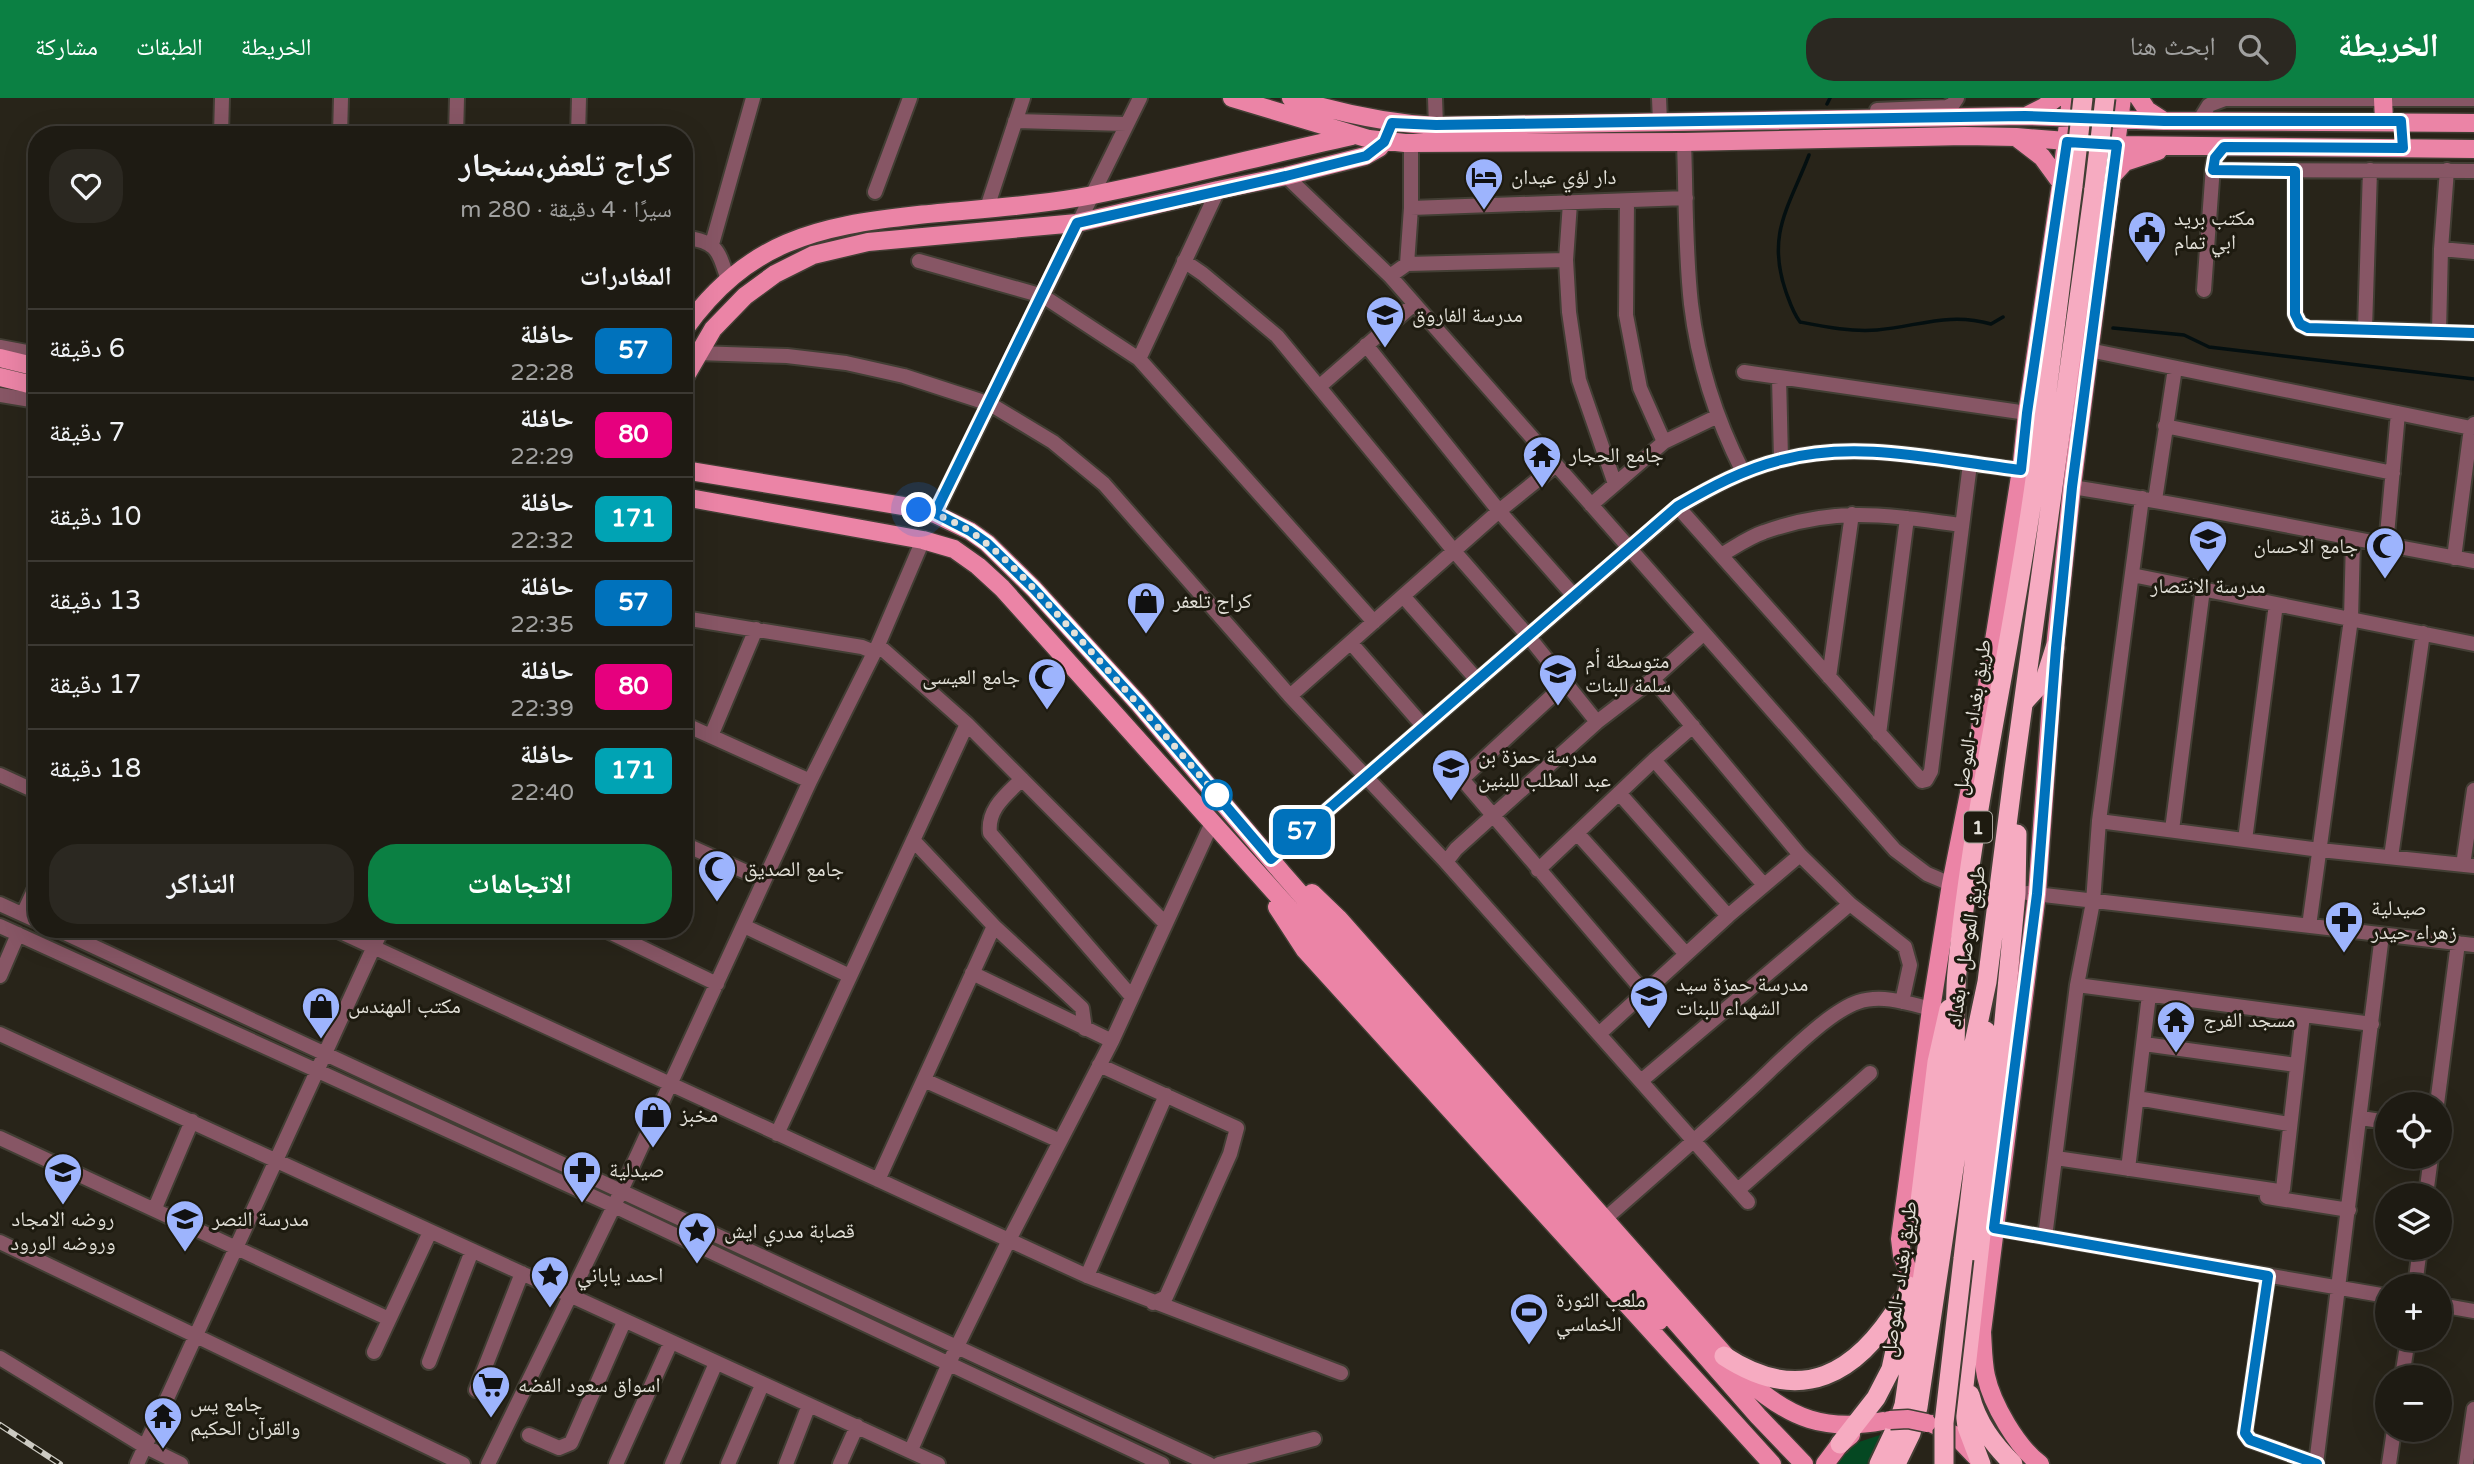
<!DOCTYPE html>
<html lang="ar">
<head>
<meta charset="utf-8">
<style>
	body { margin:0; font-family:"Varela Round","Noto Naskh Arabic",sans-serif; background:#2b2821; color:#f1f3f6; direction:rtl; height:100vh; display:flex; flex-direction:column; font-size:26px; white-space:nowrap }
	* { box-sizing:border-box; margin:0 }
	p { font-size:23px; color:#a1a1a0 }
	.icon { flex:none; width:38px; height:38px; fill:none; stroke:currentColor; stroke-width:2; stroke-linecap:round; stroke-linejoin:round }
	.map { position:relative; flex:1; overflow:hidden; direction:ltr }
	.panel { position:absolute; left:28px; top:28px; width:665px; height:812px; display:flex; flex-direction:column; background:#1e1b13; border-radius:28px; box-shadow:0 7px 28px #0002,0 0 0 2px #3c3933; direction:rtl }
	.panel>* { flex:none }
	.badge { padding:0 14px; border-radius:10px; font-size:24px; line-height:46px }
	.fabs { position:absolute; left:2375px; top:994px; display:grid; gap:14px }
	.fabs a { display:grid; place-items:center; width:77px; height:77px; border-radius:50%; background:#1e1b13; box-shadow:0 7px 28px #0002,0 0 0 2px #3c3933; font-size:35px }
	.you { position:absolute; width:35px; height:35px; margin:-18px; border:5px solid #fff; border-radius:50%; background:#1a73e8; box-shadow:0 0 0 10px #1a73e833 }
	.map>.badge { position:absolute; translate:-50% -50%; box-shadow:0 0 0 4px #fff }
	h2 { padding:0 21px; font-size:26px; line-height:63px }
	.round { display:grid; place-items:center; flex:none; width:74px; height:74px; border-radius:28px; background:#2b2821 }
	.headline { display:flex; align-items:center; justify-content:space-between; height:119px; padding:0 21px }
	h1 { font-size:33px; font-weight:700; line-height:52px }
	.primary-button { display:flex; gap:14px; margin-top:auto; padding:14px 21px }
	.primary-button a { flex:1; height:80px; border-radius:28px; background:#0b8043; color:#fff; font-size:28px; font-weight:700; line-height:80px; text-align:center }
	.primary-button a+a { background:#2b2821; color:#f1f3f6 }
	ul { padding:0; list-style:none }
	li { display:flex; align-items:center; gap:21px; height:84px; padding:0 21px; border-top:2px solid #3c3933 }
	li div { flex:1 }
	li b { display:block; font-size:26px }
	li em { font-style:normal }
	li .badge { min-width:77px; font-weight:700; text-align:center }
	header { display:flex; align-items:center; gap:42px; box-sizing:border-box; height:98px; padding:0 35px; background:#0b8043; color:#fff }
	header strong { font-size:33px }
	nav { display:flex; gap:38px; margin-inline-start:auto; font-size:24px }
	.search { width:490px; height:63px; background:#2b2821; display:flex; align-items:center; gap:18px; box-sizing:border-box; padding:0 24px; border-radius:28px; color:#a1a1a0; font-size:26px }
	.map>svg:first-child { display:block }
</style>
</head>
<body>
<header>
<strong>الخريطة</strong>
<div class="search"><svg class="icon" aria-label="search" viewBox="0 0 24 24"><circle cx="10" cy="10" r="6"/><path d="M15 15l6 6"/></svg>ابحث هنا</div>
<nav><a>الخريطة</a><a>الطبقات</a><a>مشاركة</a></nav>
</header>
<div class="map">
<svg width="2474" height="1366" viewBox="0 0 2474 1366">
	<rect width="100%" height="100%" fill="#282419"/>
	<!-- green -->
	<path fill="#054822" d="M1886,1335L1867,1366H1832L1850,1347Z"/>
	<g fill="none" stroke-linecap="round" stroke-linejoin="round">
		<!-- stream -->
		<path stroke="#040f10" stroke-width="3.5" d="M1827,6L1830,0
			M1809,57C1789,109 1766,136 1786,194C1790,205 1793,215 1800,224C1826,229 1851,234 1877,232C1919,228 1949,214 1991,226L2003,219
			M2113,230L2184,237L2209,249L2474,281"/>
		<!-- minor casing -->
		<g stroke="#423e34" stroke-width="18">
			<path id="minor" d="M1435,0L1436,28
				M1659,0L1660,24
				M1877,12L1947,9L1953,6L1957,0
				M1015,23L1126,26
				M2199,23L2209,7L2225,1H2474
				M221,37L222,0
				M340,37L341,0
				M456,37L457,0
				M578,37L579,0
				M1684,44C1686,98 1685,152 1691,206C1698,265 1716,321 1743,374
				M2213,72L2474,73
				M2295,73V216L2300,226L2308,230L2365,231L2370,72
				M1286,78L1390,178L1895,752L1927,776L1960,790
				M875,94L910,0
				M1627,103L1626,217L1640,290L1664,344
				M1570,105L1566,162L1569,214L1579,282L1615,386
				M987,110L1023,0
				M1411,110L1686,100
				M684,139C718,144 718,152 728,182
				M712,146L753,0
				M2441,151L2474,154
				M919,163L1043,198L1139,261L1374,524
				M1184,163L1203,176L1277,238L1454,453L1529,539L1597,624
				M1407,166L1411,110V52
				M1390,178L1407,166L1566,162
				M2204,192L2213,68L2215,60L2224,49
				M2365,231L2474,235
				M2439,233L2441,151L2447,72
				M1366,247L1499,413L1575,499
				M0,249L37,256
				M2089,252L2471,330
				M697,255L787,258L846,265L904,278L990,306L1053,344L1104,386L1290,598L1446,764L1748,1104
				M1139,261L1218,92
				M1744,274L2027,315
				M1779,279L1781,361
				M1320,288L1414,206
				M0,297L37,303
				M2165,328L2393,375
				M2072,389C2207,410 2340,439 2474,463
				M2155,402L2175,270
				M1591,407L1664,344L1718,318
				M1678,409L1922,683L1926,682L1931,673L1970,366
				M935,416L1140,0
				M2386,448L2398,315
				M1721,457C1735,449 1749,439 1764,434C1836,408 1887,417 1961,427
				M2454,460L2471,330L2474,326
				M2132,477L2474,546
				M1403,498L1478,583
				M684,520L862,549L874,554
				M1351,545L1424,629
				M1829,579L1852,416
				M1653,581L1800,757L1850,806L1905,849L1910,867L1902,904
				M1566,585L1462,681L1644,894
				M1290,598L1499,413L1556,367
				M684,626L810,683
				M967,626L1165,825
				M1879,636L1907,420
				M711,638L756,531
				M1654,662L1764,787
				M0,677L37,694
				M1022,681C1006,697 987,711 990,735L1132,899
				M1619,695L1728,818
				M2099,723L2320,752L2474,768
				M2172,732L2203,491
				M1577,735L1686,856
				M913,742L994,828L1082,910L1085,931
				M2245,742L2276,506
				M684,746L764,782
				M2391,759L2423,535
				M1271,761L1678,409C1711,389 1744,371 1781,362C1859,341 1943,363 2021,372
				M1446,764L1456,751L1597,624L1653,581L1704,535
				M2463,767L2474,692
				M1538,772L1654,662L1693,628
				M2027,795L2474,847
				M0,806L37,823
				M23,816L37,786
				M0,828L614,1108L1162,1366
				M744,828L850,878
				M2309,828L2351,521L2353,442
				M56,831L1209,1366
				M334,831L1087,1178L1341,1275
				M603,831L717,886
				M972,875L1112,943
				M0,878L18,836
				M2077,887L2372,926
				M0,936L938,1366
				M1599,936L1728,818L1800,757
				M2144,946L2296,967
				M1099,967L1237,1030L1230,1056L1166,1199L1153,1205
				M924,982L1060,1043
				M1641,983L1850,806
				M2137,1000L2289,1026
				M2437,1006L2458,845
				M2361,1020L2387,1024
				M777,1036L967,626L878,547
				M0,1040L389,1221
				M2056,1060L2279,1093L2283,1091L2303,917
				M2128,1071L2149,897
				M878,1082L994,828
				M1738,1092L1870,975
				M2426,1097L2431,1059
				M2267,1099L2349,1112
				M155,1110L192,1023
				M1606,1120C1653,1079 1700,1038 1746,995C1773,971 1825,915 1858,904C1882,896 1908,905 1931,911
				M1994,1130L2387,1198
				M2045,1139L2077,887L2093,804L2099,723L2142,400
				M0,1144L463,1366
				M1087,1178L1166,997
				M2268,1178L2245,1335L2250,1342L2317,1366
				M2415,1188L2420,1150
				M2440,1207L2474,1213
				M374,1254L430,1134
				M0,1260L144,1348L181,1366
				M429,1264L472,1153
				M2402,1279L2408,1241
				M476,1292L522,1175
				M529,1337L559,1350L571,1345L624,1224
				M911,1352L949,1265L1009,1142L1112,943L1212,725
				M137,1366L382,831
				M488,1366L614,1108L810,683L878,547L923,442
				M616,1366L671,1244
				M672,1366L716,1265
				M728,1366L762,1287
				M786,1366L809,1307
				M840,1366L857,1328
				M1219,1366L1314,1341
				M2316,1366L2382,837
				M2389,1366L2394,1332
				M2466,1366L2474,1311"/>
		</g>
		<!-- major casing -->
		<g stroke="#423e34" stroke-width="21">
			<path id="major" d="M1232,0L1369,41L1405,45L1684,44L1965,38L2016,39L2117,47L2474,51
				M1291,0C1339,15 1386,25 1436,28L2025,18L2164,23L2474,25
				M2139,0L2147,12L2164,23
				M2383,1L2384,23
				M2026,18L2044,9L2056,0
				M2016,39L2042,59L2061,85
				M2113,77L2125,64L2158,53
				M684,232C747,143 817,128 918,117C976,111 1036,108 1093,97C1180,80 1265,57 1352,38
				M0,260L37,269
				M0,279L37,288
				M684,281L713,231L745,198L775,176L813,157L868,144L1077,125L1218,92L1286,78L1365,58L1379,50L1388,38
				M684,372L903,408L935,416L970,433L987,445L1034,491L1138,605L1283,776L1758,1318L1804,1366
				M684,399L923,442L954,451L978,468L1002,490L1659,1223
				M1312,795L1339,821L1747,1282C1790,1321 1826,1334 1883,1323
				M1277,809L1305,852L1772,1366
				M1911,1179L1902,1157L1900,1141L1931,911L1951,786L1973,675L2021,372L2027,315L2061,85L2071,0
				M1933,1326L1956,1338L1977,1360
				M1825,1366L1840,1346L1851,1337
				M2040,1366C2017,1349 1992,1306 1986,1278C1983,1264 1983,1249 1982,1234L2037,796L2055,550L2072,389L2122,0"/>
		</g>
		<!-- highway casing -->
		<g stroke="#423e34" stroke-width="23">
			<path id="highway" d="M2024,604L2045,581L2055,550
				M1918,1120L1937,964L1949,911
				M1963,1161L1985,970L1986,933
				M1724,1258C1802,1309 1857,1276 1901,1204
				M1970,1297C1977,1325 1993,1346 2013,1366
				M1840,1346L1876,1300L1891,1271L1909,1188
				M1879,1366L1897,1328L1904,1307L1954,964C1957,934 1954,904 1957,874C1972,718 2008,564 2031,409C2047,302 2059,195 2073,88
				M1896,1366L1911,1335L1918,1309L1970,964L1987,884L2014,672L2094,91
				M1981,1366L1967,1329L1963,1297L1999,976L2016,795L2017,736"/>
		</g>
		<!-- minor -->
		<use href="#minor" stroke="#875665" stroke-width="14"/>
		<!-- major -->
		<use href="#major" stroke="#eb84a6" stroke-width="18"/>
		<!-- highway -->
		<use href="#highway" stroke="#f6abc1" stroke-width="19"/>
		<!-- rail casing -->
		<g stroke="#cccac2" stroke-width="6">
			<path id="rail" d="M0,1327L60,1366"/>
		</g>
		<!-- rail -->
		<use href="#rail" stroke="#1e1b10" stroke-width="3.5" stroke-dasharray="10" stroke-linecap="butt"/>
		<!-- major-bridge casing -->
		<g stroke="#423e34" stroke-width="21" stroke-linecap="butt">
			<path id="major-bridge" d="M1890,1322L1908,1321L1927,1325"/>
		</g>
		<!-- highway-bridge casing -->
		<g stroke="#423e34" stroke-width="23" stroke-linecap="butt">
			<path id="highway-bridge" d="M2073,88L2083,0
				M2094,91L2105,0
				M1944,1366V1325L1963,1161"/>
		</g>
		<!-- major-bridge -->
		<use href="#major-bridge" stroke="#eb84a6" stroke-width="18"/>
		<!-- highway-bridge -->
		<use href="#highway-bridge" stroke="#f6abc1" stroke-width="19"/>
	</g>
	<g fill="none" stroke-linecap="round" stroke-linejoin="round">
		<!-- line casing -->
		<g stroke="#fff" stroke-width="16">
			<path id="line" d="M2317,1366L2250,1342L2245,1335L2268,1178L1994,1130L2037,796L2056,550L2072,389L2117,47L2067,44L2027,315L2021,372C1942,363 1859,341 1781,362C1744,371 1711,389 1678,408L1271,761L1138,605L1034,491L987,445L970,433L935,415L1077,125L1286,78L1366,58L1384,44L1392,25L1436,27L2025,18L2164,23H2401L2403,50L2224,49L2215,60L2213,72L2295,73V216L2300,226L2308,230L2474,235"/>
		</g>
		<!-- line -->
		<use href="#line" stroke="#0072bc" stroke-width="10"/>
		<!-- walk -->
		<path stroke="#e3e1d9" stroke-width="7" stroke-dasharray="0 12.6" d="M919,412C943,417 967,429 986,445C1016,469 1042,500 1069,529C1121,586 1171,644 1221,702L1217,697"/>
	</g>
	<!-- icons -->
	<defs>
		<g id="hotel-pin" transform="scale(2.0125)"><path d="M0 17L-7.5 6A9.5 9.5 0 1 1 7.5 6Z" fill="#9db4fd" stroke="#1e1b10"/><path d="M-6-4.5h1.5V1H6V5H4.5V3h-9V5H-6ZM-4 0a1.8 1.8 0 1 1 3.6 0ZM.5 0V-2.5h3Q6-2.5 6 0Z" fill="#111"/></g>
		<g id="civic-pin" transform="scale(2.0125)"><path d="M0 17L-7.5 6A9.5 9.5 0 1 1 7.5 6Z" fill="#9db4fd" stroke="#1e1b10"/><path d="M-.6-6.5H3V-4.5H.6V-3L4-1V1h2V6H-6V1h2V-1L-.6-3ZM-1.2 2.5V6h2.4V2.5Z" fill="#111"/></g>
		<g id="school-pin" transform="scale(2.0125)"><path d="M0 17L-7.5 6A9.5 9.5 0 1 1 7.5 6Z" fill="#9db4fd" stroke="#1e1b10"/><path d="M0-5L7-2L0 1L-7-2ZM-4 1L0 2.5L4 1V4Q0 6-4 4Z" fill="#111"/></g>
		<g id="temple-pin" transform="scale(2.0125)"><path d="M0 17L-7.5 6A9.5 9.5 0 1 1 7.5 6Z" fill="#9db4fd" stroke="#1e1b10"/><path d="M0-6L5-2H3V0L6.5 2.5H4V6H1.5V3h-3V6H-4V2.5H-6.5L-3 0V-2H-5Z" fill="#111"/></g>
		<g id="mosque-pin" transform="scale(2.0125)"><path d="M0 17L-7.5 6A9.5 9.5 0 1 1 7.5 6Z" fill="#9db4fd" stroke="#1e1b10"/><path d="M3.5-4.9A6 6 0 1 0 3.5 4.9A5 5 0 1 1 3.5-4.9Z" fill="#111"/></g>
		<g id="shop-pin" transform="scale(2.0125)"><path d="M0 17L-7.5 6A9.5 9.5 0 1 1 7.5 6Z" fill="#9db4fd" stroke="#1e1b10"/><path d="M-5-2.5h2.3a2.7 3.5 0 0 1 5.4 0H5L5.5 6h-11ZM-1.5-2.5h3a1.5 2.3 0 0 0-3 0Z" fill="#111"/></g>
		<g id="pharmacy-pin" transform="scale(2.0125)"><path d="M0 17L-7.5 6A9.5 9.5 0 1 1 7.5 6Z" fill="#9db4fd" stroke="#1e1b10"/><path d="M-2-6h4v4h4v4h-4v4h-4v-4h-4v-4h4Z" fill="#111"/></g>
		<g id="sight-pin" transform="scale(2.0125)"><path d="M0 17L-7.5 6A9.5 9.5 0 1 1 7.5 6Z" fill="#9db4fd" stroke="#1e1b10"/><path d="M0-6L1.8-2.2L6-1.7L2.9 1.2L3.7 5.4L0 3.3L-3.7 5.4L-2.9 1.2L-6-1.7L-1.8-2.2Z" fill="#111"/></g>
		<g id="stadium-pin" transform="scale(2.0125)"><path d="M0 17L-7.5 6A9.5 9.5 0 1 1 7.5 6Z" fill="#9db4fd" stroke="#1e1b10"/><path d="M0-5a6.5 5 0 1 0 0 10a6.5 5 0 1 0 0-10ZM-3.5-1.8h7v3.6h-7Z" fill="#111"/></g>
		<g id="supermarket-pin" transform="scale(2.0125)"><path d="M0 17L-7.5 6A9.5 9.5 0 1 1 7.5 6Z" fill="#9db4fd" stroke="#1e1b10"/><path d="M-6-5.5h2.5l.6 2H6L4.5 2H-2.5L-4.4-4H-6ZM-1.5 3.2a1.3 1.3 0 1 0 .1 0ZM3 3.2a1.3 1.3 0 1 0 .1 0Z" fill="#111"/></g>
	</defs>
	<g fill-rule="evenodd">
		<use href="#hotel-pin" x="1484" y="79"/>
		<use href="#civic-pin" x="2147" y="132"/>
		<use href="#school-pin" x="1385" y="217"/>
		<use href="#temple-pin" x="1542" y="357"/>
		<use href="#school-pin" x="2208" y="441"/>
		<use href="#mosque-pin" x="2385" y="448"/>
		<use href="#shop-pin" x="1146" y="503"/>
		<use href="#school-pin" x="1558" y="575"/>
		<use href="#mosque-pin" x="1047" y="579"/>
		<use href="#school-pin" x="1451" y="670"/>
		<use href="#mosque-pin" x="717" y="771"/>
		<use href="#pharmacy-pin" x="2344" y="822"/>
		<use href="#school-pin" x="1649" y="898"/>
		<use href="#shop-pin" x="321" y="908"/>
		<use href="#temple-pin" x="2176" y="922"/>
		<use href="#shop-pin" x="653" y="1017"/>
		<use href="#pharmacy-pin" x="582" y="1072"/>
		<use href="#school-pin" x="63" y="1074"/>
		<use href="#school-pin" x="185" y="1121"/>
		<use href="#sight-pin" x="697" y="1133"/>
		<use href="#sight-pin" x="550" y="1177"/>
		<use href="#stadium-pin" x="1529" y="1214"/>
		<use href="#supermarket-pin" x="491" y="1287"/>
		<use href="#temple-pin" x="163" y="1318"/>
	</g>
	<!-- markers -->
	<circle fill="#fff" stroke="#0072bc" stroke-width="3.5" cx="1217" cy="697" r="14"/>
	<g text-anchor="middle" stroke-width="6" stroke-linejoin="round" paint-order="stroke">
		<!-- shield labels -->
		<rect fill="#1e1b10" stroke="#a8a69d" stroke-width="2" x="1964" y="713.5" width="28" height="31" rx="5"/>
		<g font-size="19" font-weight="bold" fill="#e3e1d9">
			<text x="1978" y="736">1</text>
		</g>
		<!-- poi labels -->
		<g font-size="21" fill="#e3e1d9" stroke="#1e1b10" text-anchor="start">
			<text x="1511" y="86">دار لؤي عيدان</text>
			<text x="2174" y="127">مكتب بريد<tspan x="2174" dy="24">ابي تمام</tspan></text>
			<text x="1412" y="224">مدرسة الفاروق</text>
			<text x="1569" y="364">جامع الحجار</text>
			<text x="2358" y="455" text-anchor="end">جامع الاحسان</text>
			<text x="2208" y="495" text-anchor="middle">مدرسة الانتصار</text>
			<text x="1173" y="510">كراج تلعفر</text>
			<text x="1585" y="570">متوسطة أم<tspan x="1585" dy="24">سلمة للبنات</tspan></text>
			<text x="1020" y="586" text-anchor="end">جامع العيسى</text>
			<text x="1478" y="665">مدرسة حمزة بن<tspan x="1478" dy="24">عبد المطلب للبنين</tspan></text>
			<text x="744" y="778">جامع الصديق</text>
			<text x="2371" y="817">صيدلية<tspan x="2371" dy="24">زهراء حيدر</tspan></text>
			<text x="1676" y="893">مدرسة حمزة سيد<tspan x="1676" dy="24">الشهداء للبنات</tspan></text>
			<text x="348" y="915">مكتب المهندس</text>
			<text x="2203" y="929">مسجد الفرج</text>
			<text x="680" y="1024">مخبز</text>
			<text x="609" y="1079">صيدلية</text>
			<text x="63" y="1128" text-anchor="middle">روضه الامجاد<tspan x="63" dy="24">وروضه الورود</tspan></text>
			<text x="212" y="1128">مدرسة النصر</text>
			<text x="724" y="1140">قصابة مدري ايش</text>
			<text x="577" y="1184">احمد ياباني</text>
			<text x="1556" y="1209">ملعب الثورة<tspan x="1556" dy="24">الخماسي</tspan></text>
			<text x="518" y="1294">اسواق سعود الفضه</text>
			<text x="190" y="1313">جامع يس<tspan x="190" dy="24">والقرآن الحكيم</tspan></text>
		</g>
		<!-- street labels -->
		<g font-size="21" fill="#e3e1d9" stroke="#1e1b10">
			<text transform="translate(1972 619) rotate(-81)" y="7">طريق بغداد -الموصل</text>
			<text transform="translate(1966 848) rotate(-81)" y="7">طريق الموصل - بغداد</text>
			<text transform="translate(1899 1181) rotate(-82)" y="7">طريق بغداد -الموصل</text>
		</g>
	</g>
</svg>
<div class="fabs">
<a><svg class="icon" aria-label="locate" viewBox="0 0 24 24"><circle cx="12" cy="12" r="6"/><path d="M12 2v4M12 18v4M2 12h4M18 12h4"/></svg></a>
<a><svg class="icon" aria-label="layers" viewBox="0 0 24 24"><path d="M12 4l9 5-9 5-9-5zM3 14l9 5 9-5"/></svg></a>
<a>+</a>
<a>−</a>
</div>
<div class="you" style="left:919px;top:412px"></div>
<b class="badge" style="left:1302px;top:734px;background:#0072bc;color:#fff">57</b>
<section class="panel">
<div class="headline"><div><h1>كراج تلعفر،سنجار</h1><p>سيرًا · 4 دقيقة · 280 m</p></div><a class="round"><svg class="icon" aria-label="heart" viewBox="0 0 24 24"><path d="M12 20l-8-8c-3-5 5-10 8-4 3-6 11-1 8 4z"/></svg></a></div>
<h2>المغادرات</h2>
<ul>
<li><span class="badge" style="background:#0072bc;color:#fff">57</span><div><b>حافلة</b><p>22:28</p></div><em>6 دقيقة</em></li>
<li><span class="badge" style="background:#e6007e;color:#fff">80</span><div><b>حافلة</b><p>22:29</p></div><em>7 دقيقة</em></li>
<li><span class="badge" style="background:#00a3b4;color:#fff">171</span><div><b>حافلة</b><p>22:32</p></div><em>10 دقيقة</em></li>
<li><span class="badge" style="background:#0072bc;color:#fff">57</span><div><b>حافلة</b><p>22:35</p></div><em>13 دقيقة</em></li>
<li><span class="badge" style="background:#e6007e;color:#fff">80</span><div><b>حافلة</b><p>22:39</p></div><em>17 دقيقة</em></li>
<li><span class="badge" style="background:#00a3b4;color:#fff">171</span><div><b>حافلة</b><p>22:40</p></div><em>18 دقيقة</em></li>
</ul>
<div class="primary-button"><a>الاتجاهات</a><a>التذاكر</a></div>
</section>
</div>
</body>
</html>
